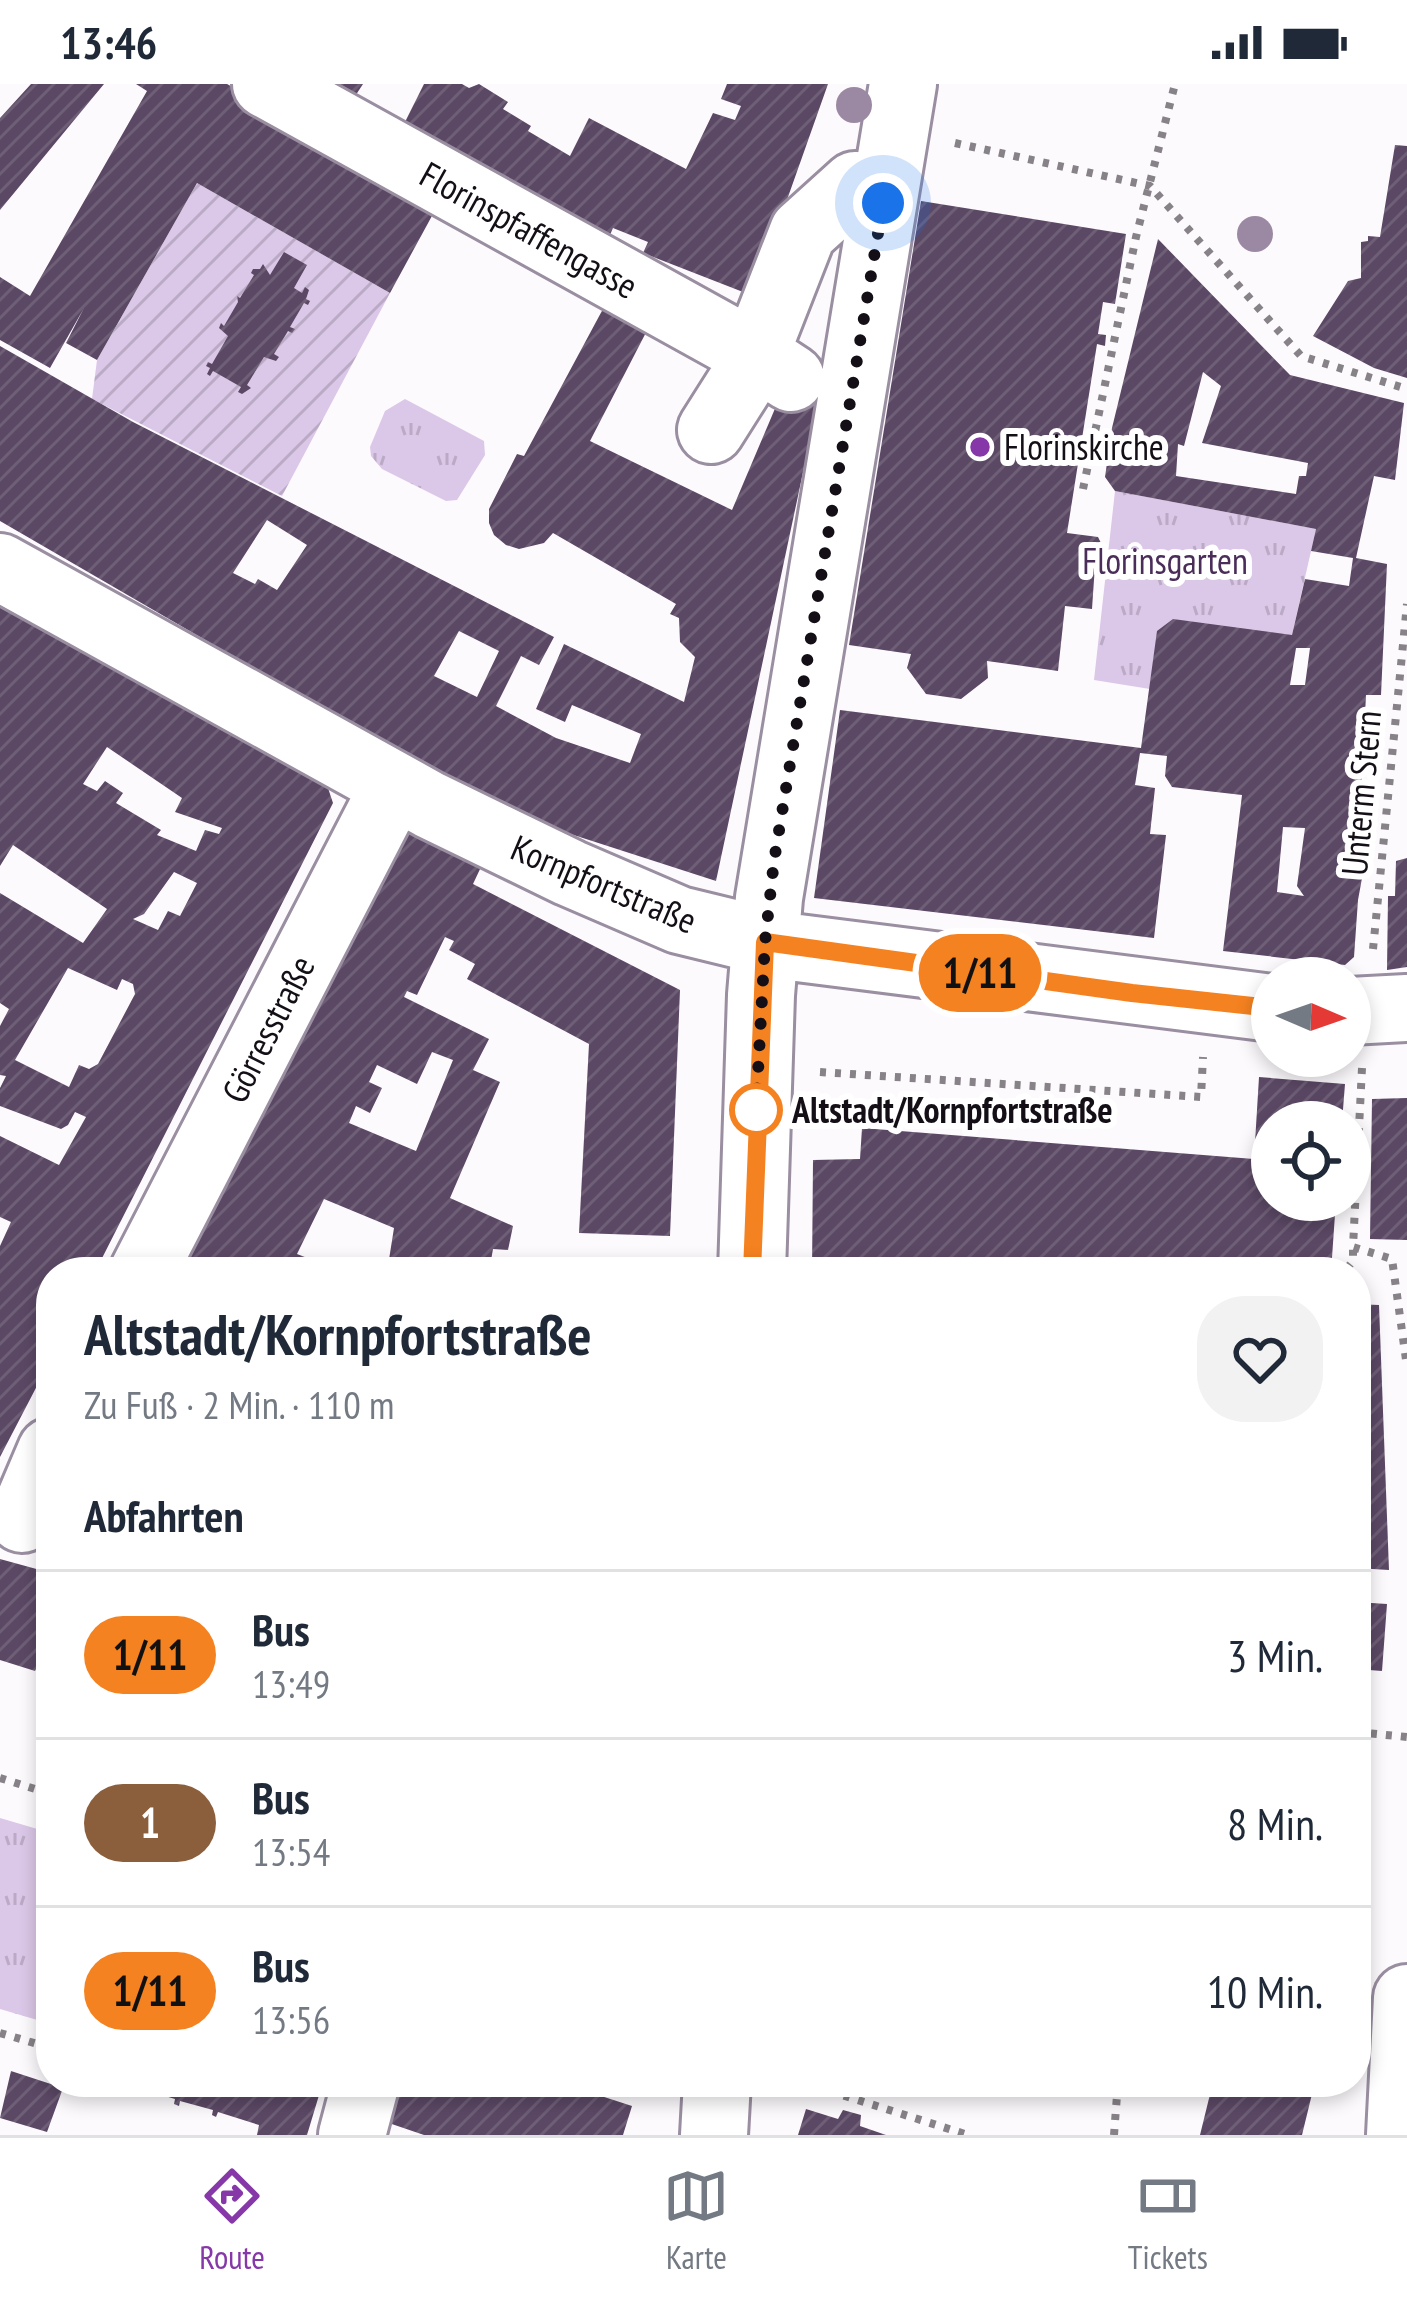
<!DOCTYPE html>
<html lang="de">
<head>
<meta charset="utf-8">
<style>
	body { margin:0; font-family:"PT Sans Narrow",sans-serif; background:#f2f2f3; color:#1f2937; height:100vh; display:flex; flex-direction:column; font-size:45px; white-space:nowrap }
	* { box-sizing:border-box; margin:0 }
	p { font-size:39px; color:#747a83 }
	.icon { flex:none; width:66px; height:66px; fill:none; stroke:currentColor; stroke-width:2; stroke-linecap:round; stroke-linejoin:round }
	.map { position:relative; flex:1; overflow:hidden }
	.side { position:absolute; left:36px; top:1173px; width:1335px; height:840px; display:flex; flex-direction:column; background:#fff; border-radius:48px; box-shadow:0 6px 18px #0003 }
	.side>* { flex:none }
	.badge { padding:0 24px; border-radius:39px; font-size:42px; line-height:78px }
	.needle { width:78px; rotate:92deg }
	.fabs { position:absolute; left:1251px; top:873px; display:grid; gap:24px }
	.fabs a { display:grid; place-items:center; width:120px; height:120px; border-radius:50%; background:#fff; box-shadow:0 6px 18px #0003; font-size:60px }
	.you { position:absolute; width:60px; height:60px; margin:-30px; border:9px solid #fff; border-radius:50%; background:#1a73e8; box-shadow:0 0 0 18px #1a73e833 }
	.map>.badge { position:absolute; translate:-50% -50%; box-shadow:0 0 0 6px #fff }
	h2 { padding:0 48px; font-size:45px; line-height:108px }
	.round { display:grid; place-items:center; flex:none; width:126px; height:126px; border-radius:48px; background:#f2f2f3 }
	.head { display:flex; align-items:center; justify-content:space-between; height:204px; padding:0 48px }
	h1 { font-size:57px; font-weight:800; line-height:90px }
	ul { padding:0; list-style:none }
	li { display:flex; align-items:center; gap:36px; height:168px; padding:0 48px; border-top:3px solid #e0e1e3 }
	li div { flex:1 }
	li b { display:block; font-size:45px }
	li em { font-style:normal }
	li .badge { min-width:132px; font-weight:700; text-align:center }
	.status { display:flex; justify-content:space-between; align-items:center; height:84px; padding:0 60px; background:#fff; direction:ltr }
	.status svg { height:33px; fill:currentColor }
	.tabs { display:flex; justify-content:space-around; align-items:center; height:168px; border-top:3px solid #e0e1e3; background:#fff; font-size:33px; color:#747a83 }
	.tabs a { display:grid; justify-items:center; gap:6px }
	.tabs .active { color:#8638a8 }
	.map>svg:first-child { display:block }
</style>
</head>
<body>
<div class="status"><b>13:46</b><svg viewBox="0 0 49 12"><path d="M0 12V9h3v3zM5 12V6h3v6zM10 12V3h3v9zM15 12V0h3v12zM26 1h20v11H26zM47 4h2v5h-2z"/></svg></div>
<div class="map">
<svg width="1407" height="2051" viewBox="0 0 1407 2051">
	<defs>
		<pattern id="grass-tufts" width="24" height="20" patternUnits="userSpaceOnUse" patternTransform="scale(3)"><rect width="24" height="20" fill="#dbc7e7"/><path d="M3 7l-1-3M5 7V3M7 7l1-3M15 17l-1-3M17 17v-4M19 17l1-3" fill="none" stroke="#bbaac5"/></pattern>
		<pattern id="garden-furrows" width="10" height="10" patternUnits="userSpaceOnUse" patternTransform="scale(3)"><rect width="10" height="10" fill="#dbc7e7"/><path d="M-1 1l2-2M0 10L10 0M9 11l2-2" fill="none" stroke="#bbaac5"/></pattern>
		<pattern id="building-hatch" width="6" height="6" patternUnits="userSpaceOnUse" patternTransform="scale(3)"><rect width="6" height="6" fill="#5b4865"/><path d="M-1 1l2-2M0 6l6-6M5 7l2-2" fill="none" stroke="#6e5e76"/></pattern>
	</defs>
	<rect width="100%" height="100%" fill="#fdfafe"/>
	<!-- grass -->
	<path fill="url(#grass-tufts)" d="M405,315L484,357L485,371L457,416L446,417L382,385L371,372L370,363L385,327Z
		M1115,407L1316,445L1292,551L1150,605L1094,596Z
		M0,1734L51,1749V1940L0,1925Z"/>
	<!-- garden -->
	<path fill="url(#garden-furrows)" d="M197,99L390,209L282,412L92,315L97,276Z"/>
	<!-- building -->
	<path fill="url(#building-hatch)" fill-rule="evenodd" d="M31,0H104L0,126V34Z
		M136,0H227L439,119L390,209L197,99L97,276L66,259L84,224L50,284L0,256V193L30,212L147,7Z
		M305,0H363L348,23Z
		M424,0H462L469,4L479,0L508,18L503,25L531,42L528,47L570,72L589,34L686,85L713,29L735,36L741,22L721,15L727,0H828L765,178L757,175L743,208L643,169L648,158L613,144L606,160L398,52Z
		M1395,61L1407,62V294L1374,284L1313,252L1348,197L1361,194V158L1368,157V152L1380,153Z
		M921,117L1126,150L1115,220L1103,218L1098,250L1106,251L1105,262L1097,260L1067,449L1098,453L1101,459L1098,481H1095L1092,525L1065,522L1058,587L987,577L988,594L961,615L926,610L907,584L911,570L849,561Z
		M1158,155L1290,291L1404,319L1395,396L1374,392L1356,474L1387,480L1381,611H1366L1361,712L1376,715L1373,768L1367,767L1358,816L1354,873L1345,881L1223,867L1242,711L1172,703L1165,692L1167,672L1140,669L1135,701L1155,704L1150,750L1166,751L1154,854L814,814L840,626L1141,664L1157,547L1173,535L1292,551L1305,495L1349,502L1353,474L1311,467L1316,445L1115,407L1105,393L1112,344ZM1203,288L1221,302L1202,359L1308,379L1306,392H1299L1296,410L1176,392L1178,360L1184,362ZM1296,564H1310L1305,601H1290ZM1283,743L1305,744L1297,802L1304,812L1277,808Z
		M284,168L307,181L294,204L302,209L305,203L309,206L306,215L310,217L308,221L304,219L290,243L295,245L292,249L288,247L274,270L279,273L276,277L264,273L247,301L251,304L242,310L238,308L241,303L213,287L210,292L207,290L210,284L206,282L208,278L212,280L228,252L219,244L221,239L224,242L238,218L237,212L240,214L254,191L251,189L253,185H260L263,180L270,191Z
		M611,210L654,233L590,357L732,426L785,301L818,318L716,797L555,745L393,665L0,437V262L133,338L554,553L539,581L521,572L496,622L556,654L630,679L641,650L572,621L565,638L536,625L564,560L684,618L695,573L680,558L679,534L670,530L676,520L553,449L544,459L519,465L506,461L494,451L489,439V425L517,370L524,372ZM267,436L307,461L277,506L258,495L255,500L233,489ZM459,547L499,567L477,613L434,592Z
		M0,512L326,698L333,719L95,1188H51V1275L0,1373V1162L11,1138L0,1133V1052L59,1081L86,1033L75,1028L68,1041L61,1045L0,1022V1004L6,992L0,991V942L9,925L0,919V809L83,859L107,825L13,761L0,782ZM107,663L182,714L175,728L222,744L219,750L205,746L196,767L157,751L161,746L116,719L123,709L105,697L97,707L83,700ZM174,788L197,799L180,832L168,827L158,846L133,835L144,830ZM68,884L117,906L122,895L133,900L135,910L98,980L89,985L79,981L69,1003L15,976Z
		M403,740L481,783L473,800L680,906L670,1152L579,1149L589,960L467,895L475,880L449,866L454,857L445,853L417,911L407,907L404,913L489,955L473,986L500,998L450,1114L513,1142L508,1166L493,1165L489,1188H387L394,1144L324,1115L297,1170L344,1188H178ZM432,968L453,976L416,1067L349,1039L356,1022L370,1029L382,1004L369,998L377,981L417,1000Z
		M1407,774V883L1387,886L1388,812H1395L1396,777Z
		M1259,993L1345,1000L1342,1038H1272V1116H1336L1331,1188H1061L898,1176V1188H812L813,1076L860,1075L862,1044L1254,1075Z
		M1407,1014V1156L1370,1155L1372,1015Z
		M1356,1220L1379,1221L1389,1486L1356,1484Z
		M0,1475L51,1489V1587L37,1583L35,1587L0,1576Z
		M1356,1518L1387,1520L1382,1587L1356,1585Z
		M11,1987L63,2004L47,2048L0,2034Z
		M122,1998H323L307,2051H257L259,2041L218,2028L216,2033L212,2031L213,2026L180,2017L179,2022L174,2020L175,2015L142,2005V2010L136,2009L137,2004Z
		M393,1998H558L632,2022L623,2051H424L380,2036Z
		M1213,1998H1266L1312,2010L1302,2051H1200Z
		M806,2025L838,2035L843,2026L861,2031L860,2042L886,2051H798Z"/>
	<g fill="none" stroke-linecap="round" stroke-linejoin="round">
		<!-- minor casing -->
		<g stroke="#9a8ea1" stroke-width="72">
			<path id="minor" d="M266,0L756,271L791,294
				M711,346L749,286L803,148L855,101
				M0,483L430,721L570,789L679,836L790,863L1272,924
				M1350,927L1407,924
				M143,1188L394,702
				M752,1188L761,911L769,814L903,0
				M22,1435L51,1367
				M352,2051L366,1998
				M714,2051L717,1998
				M1400,2051L1407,1914"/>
		</g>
		<!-- path -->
		<path stroke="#868287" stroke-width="8" stroke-dasharray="6 9" stroke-linecap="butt" d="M955,59L1150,102L1301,272L1407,305
			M1083,405L1136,153L1175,0
			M1373,865L1407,520
			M1362,984L1353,1163L1392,1175L1407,1283
			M820,988L1201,1013L1203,973
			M1331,1182L1348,1183L1353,1177V1163
			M1356,1648L1407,1653
			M0,1694L51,1710
			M0,1949L51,1964
			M801,1998L968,2051
			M1114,2051L1118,1998"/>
		<!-- minor -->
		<use href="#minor" stroke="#fff" stroke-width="66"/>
	</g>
	<!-- trees -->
	<g fill="#9b89a3">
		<circle cx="854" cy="21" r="18"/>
		<circle cx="1255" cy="150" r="18"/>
	</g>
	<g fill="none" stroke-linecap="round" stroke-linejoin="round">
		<!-- line casing -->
		<g stroke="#fff" stroke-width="27">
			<path id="line" d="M752,1188L765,858L1132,909L1272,924"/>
		</g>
		<!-- line -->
		<use href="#line" stroke="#f58220" stroke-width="18"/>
		<!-- walk -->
		<path stroke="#140f16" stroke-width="12" stroke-dasharray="0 21.6" d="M756,1026L765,858L774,777L883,119"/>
	</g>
	<!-- markers -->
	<circle fill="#8638a8" stroke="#fff" stroke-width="4.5" cx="980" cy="363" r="12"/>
	<circle fill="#fff" stroke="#f58220" stroke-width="6" cx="756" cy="1026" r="24"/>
	<g text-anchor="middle" stroke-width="12" stroke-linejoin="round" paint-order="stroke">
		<!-- street labels -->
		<g font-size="36" fill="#140f16" stroke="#fff">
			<text transform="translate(529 146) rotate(29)" y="13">Florinspfaffengasse</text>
			<text transform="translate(1361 709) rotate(-85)" y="13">Unterm Stern</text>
			<text transform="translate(604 800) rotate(23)" y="13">Kornpfortstraße</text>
			<text transform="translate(268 945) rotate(-63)" y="13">Görresstraße</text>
		</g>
		<!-- poi labels -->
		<g font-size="36" fill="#140f16" stroke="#fff" text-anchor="start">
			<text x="1004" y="376">Florinskirche</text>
		</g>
		<!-- park labels -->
		<g font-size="36" fill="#4a2d59" stroke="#fff">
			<text x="1165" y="490">Florinsgarten</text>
		</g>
		<!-- stop labels -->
		<g font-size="36" font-weight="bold" fill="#140f16" stroke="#fff" text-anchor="start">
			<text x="792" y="1039">Altstadt/Kornpfortstraße</text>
		</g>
	</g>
</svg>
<div class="fabs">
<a><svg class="needle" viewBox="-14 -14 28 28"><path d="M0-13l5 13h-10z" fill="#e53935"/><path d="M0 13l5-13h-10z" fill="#747a83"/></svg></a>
<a><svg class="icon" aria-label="locate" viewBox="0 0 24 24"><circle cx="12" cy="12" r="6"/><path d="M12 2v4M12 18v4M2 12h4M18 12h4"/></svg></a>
</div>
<div class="you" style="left:883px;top:119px"></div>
<b class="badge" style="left:980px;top:889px;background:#f58220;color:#111">1/11</b>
<section class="side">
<div class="head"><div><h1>Altstadt/Kornpfortstraße</h1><p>Zu Fuß · 2 Min. · 110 m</p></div><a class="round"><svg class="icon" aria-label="heart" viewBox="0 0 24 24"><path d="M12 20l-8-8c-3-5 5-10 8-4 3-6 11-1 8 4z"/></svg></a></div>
<h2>Abfahrten</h2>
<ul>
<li><span class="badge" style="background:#f58220;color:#111">1/11</span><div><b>Bus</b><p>13:49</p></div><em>3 Min.</em></li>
<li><span class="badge" style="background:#8b5e3c;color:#fff">1</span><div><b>Bus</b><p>13:54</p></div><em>8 Min.</em></li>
<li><span class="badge" style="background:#f58220;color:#111">1/11</span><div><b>Bus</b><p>13:56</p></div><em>10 Min.</em></li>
</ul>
</section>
</div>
<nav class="tabs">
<a class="active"><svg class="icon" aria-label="directions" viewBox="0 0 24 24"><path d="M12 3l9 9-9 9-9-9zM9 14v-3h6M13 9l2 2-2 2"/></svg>Route</a>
<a><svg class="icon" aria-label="map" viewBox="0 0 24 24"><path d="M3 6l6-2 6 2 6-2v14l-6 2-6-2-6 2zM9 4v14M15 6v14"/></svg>Karte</a>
<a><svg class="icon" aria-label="tickets" viewBox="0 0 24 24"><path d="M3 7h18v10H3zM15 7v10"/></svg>Tickets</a>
</nav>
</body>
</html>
